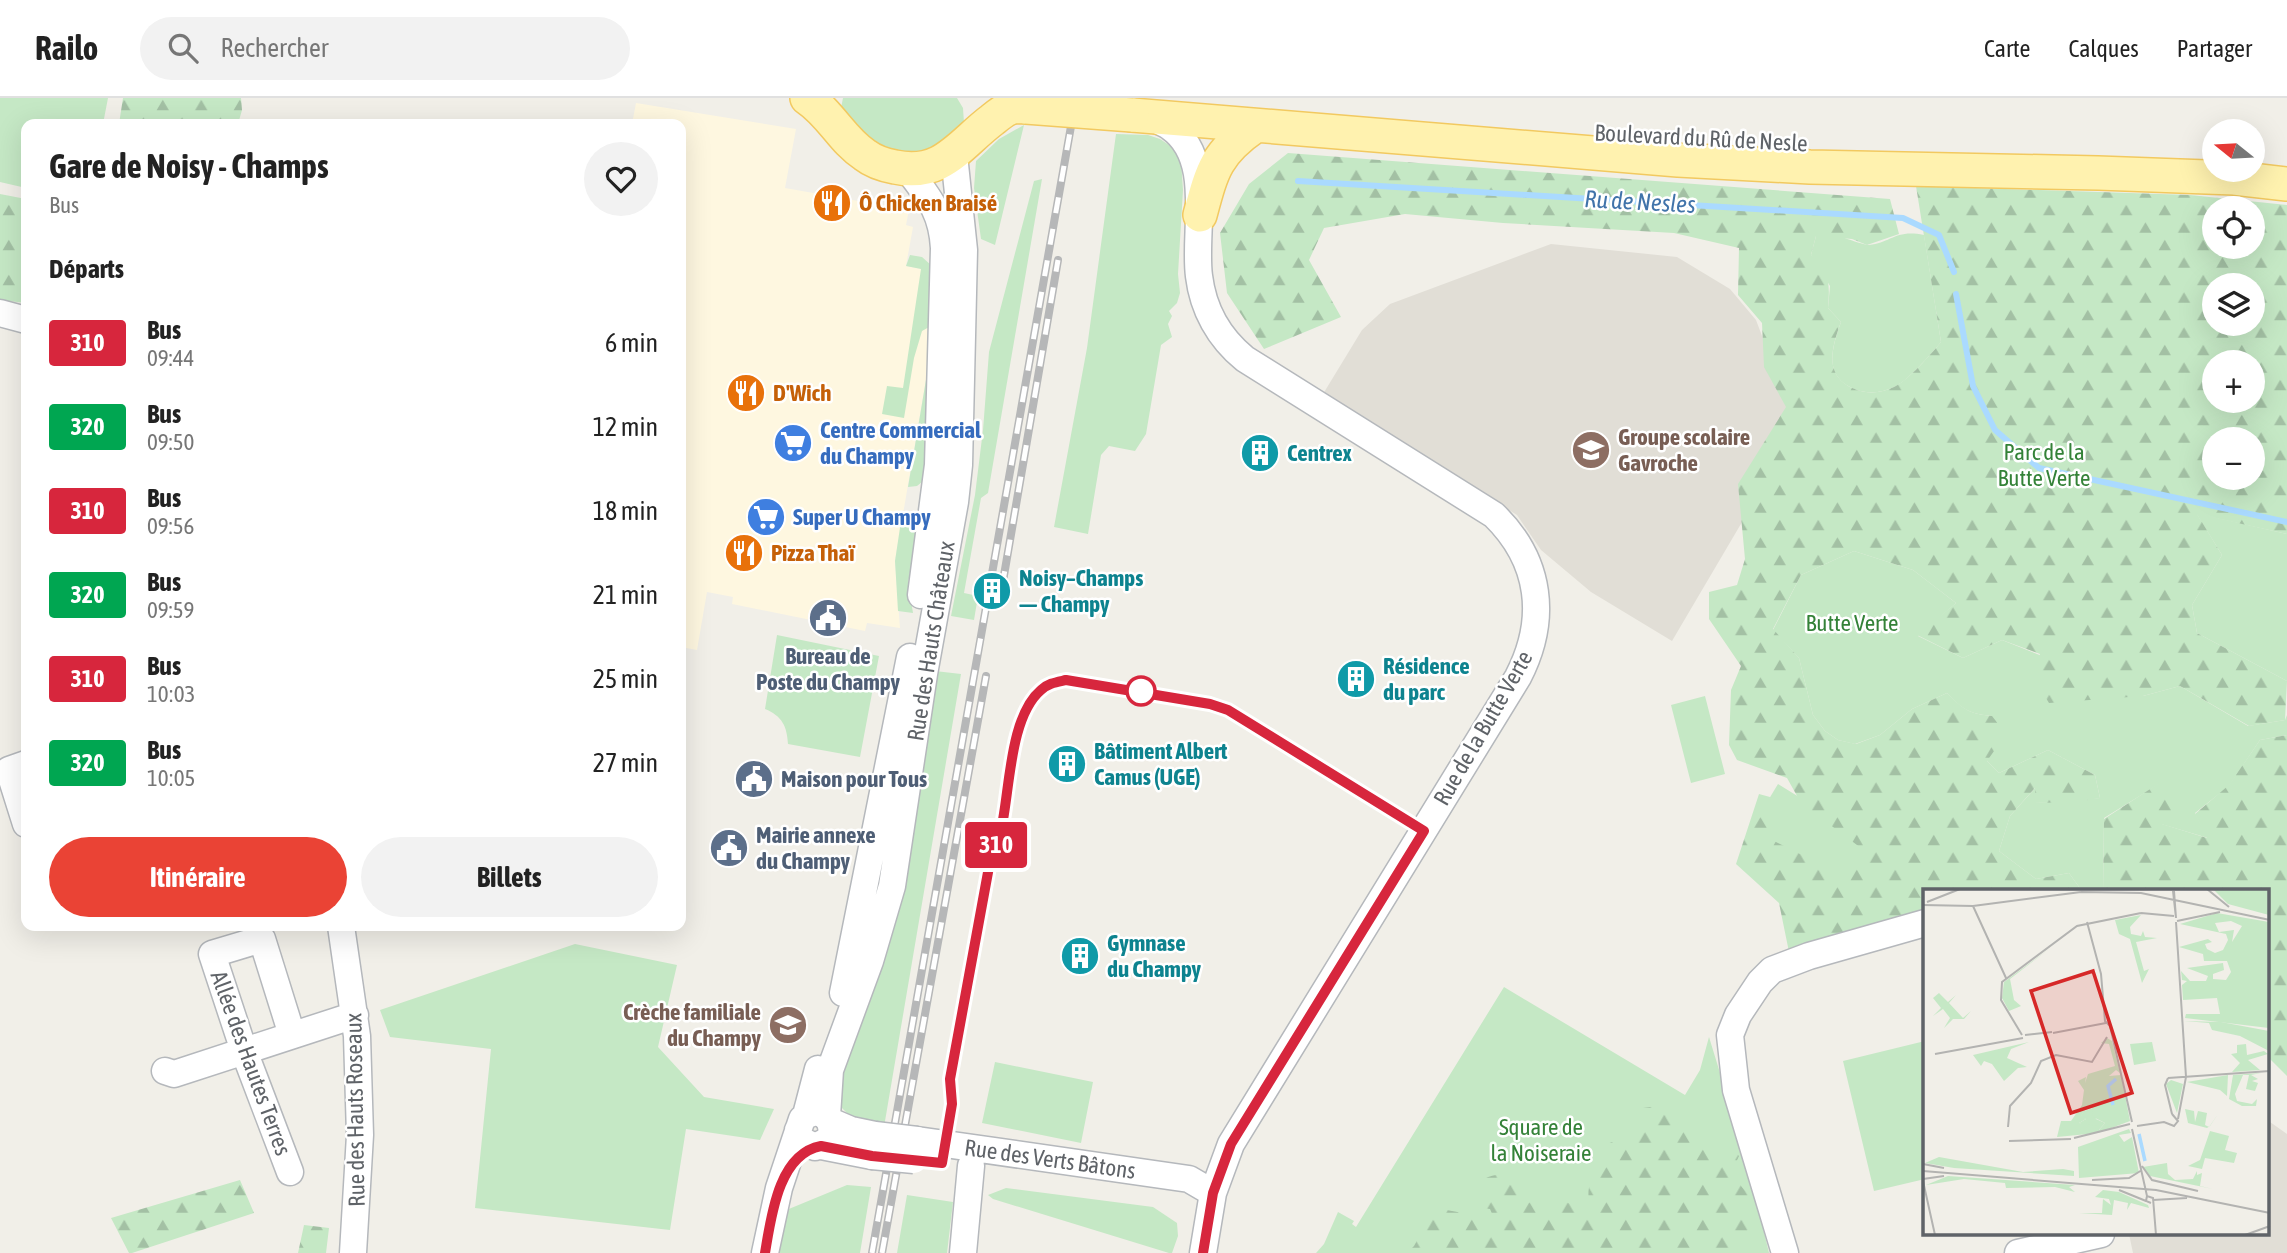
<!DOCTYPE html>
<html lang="fr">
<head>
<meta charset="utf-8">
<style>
	body { margin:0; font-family:"Asap Condensed",sans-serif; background:#f2f2f2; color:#222; height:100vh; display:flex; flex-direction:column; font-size:26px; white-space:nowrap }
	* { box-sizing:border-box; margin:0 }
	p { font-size:23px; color:#767676 }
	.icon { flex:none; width:38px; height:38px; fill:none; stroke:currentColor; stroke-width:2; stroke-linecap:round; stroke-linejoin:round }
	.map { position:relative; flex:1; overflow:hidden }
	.details { position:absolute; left:21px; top:21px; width:665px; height:812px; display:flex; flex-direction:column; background:#fff; border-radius:14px; box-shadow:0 7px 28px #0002 }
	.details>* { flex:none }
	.badge { padding:0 14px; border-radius:5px; font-size:24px; line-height:46px }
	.needle { width:46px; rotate:288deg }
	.controls { position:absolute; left:2202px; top:21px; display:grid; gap:14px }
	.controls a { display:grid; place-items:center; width:63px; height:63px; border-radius:50%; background:#fff; box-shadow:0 7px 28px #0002; font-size:35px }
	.map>.badge { position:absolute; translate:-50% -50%; box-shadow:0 0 0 4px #fff }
	h2 { padding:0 28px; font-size:26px; line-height:63px }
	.round { display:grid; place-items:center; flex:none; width:74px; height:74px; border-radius:37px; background:#f2f2f2 }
	.head { display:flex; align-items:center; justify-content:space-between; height:119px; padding:0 28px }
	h1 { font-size:33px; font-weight:700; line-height:52px }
	.cta { display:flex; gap:14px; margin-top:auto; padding:14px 28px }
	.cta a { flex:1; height:80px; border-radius:42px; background:#ea4335; color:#fff; font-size:28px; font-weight:700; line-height:80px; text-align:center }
	.cta a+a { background:#f2f2f2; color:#222 }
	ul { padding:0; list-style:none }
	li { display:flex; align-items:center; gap:21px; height:84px; padding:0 28px }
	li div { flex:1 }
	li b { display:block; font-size:26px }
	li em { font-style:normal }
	li .badge { min-width:77px; font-weight:700; text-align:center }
	header { display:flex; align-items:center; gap:42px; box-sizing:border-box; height:98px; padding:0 35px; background:#fff; border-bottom:2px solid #e0e0e0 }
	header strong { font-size:33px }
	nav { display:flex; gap:38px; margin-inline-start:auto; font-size:24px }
	.search { width:490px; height:63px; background:#f2f2f2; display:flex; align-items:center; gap:18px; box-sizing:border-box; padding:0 24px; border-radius:38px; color:#767676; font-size:26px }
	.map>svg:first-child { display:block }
</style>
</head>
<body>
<header>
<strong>Railo</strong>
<div class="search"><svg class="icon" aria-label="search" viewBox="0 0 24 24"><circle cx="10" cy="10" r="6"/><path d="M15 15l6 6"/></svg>Rechercher</div>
<nav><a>Carte</a><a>Calques</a><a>Partager</a></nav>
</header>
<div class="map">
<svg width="2287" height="1155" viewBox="0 0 2287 1155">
	<defs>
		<pattern id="forest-firs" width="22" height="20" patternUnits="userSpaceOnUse" patternTransform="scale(1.75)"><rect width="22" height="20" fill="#c5e8c5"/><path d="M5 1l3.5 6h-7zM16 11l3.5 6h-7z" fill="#a3c0a4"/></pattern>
	</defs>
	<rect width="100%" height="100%" fill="#f1efe8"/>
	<!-- commercial -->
	<path fill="#fef7e0" d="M636,5L796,31L785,90L909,112L906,127L913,129L906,168L933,173L930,258L895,463L900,530L867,525L865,533L732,506L733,499L707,494L697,552L681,549V26H632Z"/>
	<!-- education -->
	<path fill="#e1ded6" d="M1551,146L1677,159L1730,191L1756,222L1791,315L1745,419L1672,543L1591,494L1541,452L1517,417L1323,296L1362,232L1390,206Z
		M2268,1017L2270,1024L2287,1036V1155H2133L2129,1136H2268Z"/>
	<!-- green -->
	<path fill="#c5e8c5" d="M0,0H108L103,26H26V90L0,84Z
		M843,0H957L963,10L964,25L933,57L878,53L841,10Z
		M1024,27L995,147L981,141L974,90L976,63L999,41Z
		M1116,36L1148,37L1160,41L1172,49L1181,63L1183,92L1178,176L1180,195L1177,205L1169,213L1172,218L1168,226L1172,239L1161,247L1146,336L1135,353L1109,348L1101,357L1088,436L1054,429L1087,250Z
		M1042,81L988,395L981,400L964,495L978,498L974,522L951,518L975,397L983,332L989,254L1034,83Z
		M1825,134C1834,136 1863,147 1869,147C1891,145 1895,131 1924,137L1941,244C1931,256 1908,283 1894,289C1882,295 1869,296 1857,292C1823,280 1831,252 1841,224L1828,210L1830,188L1811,157L1816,138Z
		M910,157L922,159L932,168L931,228L922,233L914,260L904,320L882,316L887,288L903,290L921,171L906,168Z
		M930,258L927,380L917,388L908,389Z
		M2196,415L2287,436V583L2197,535L2192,507L2222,457Z
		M901,423L910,428L917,438L908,485L913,515L898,513L895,463Z
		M1854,453L1913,472L1956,505L1918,538L1963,560L2002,542L2143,598L2180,588L2248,628L2285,622L2287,617V637L2260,642L2229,688L2195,715L2208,740L2161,726L2164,683L2104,720L2103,793H2082L2069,775L2036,781L1999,753L2010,718L2036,689V705L2100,700L2095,677L2048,652L1999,675L1987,663L1992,618C1969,616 1962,611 1947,595L1912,611L1880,637L1855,646L1838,642L1825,633L1813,617L1799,560L1773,532L1801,477Z
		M777,537L879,558L860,659L788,646C787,628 782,618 765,611Z
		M935,573L961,576L884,1029L850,1018L838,1006L844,966Z
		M1705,598L1725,676L1691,685L1671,607Z
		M1778,686L1888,754L1856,806L1746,739Z
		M575,846L677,867L658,949L704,999L774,1011L760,1042L686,1031L670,1132L475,1110L491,951L390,939L380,912Z
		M1504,889L1685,997L1700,972L1709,939L1747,1063L1769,1155H1316L1324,1146L1338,1114L1354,1123L1352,1126L1356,1129Z
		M1925,943V1081L1874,1093L1843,963Z
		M995,964L1093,984L1081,1045L982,1025Z
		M847,1087L871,1089L860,1155H774L784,1113Z
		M1006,1090L1153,1109L1177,1125L1178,1138L1172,1155H1169L993,1101L988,1097Z
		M907,1097L953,1104L947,1155H897Z"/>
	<!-- forest -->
	<path fill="url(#forest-firs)" fill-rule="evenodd" d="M123,0H241L242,12L238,26H119Z
		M1288,55L1890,101L1899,136L1867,147L1852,141L1816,138L1811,157C1830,174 1830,185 1828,210L1841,224C1831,251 1823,280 1857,292C1869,296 1882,295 1894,289C1909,282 1930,257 1941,244L1916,88L2190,97L2287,107V436L2197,416L2222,457L2192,507L2197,535L2287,583L2285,622L2249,628L2180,588L2143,598L2049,605L2033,579L2040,556L2002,542L1963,560L1917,537L1956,505L1913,472L1854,453L1801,477L1773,531L1799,560L1813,617L1825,633L1838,642L1856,646L1880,637L1912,611L1947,595C1963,611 1969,616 1992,618L2006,636L1987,663L1999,675L2048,652L2095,677L2100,700L2076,704L2035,705V690L2010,718L1999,753L2036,781L2069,775L2082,793H1925V814L1789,854L1779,805L1736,766L1759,696L1770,699L1766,739L1848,780L1865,753L1801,705L1787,680L1737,662L1729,647L1731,592L1741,568L1709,521V494L1737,487L1745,461L1738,386L1786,309L1764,269L1762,225L1738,197L1739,150L1674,135L1503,125L1405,116L1324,130L1309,162L1341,219L1264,251L1227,195L1220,135L1249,86ZM2214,110H2252V149H2214ZM2214,187H2252V226H2214ZM2214,264H2252V303H2214ZM2214,341H2252V380H2214Z
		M0,96L26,101V205L0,202Z
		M2287,637V978L2268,959V793H2103L2104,721L2164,682L2177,695L2182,713L2162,726L2207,740L2195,716L2229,687L2260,642Z
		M1664,1007L1678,1019L1692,1018C1694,1023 1696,1031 1699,1035C1710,1049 1729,1045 1739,1058C1728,1079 1739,1085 1753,1101L1750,1128L1735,1155H1407L1414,1148L1434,1112C1453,1109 1471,1122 1493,1118L1490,1111L1483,1110L1476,1104L1484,1081C1496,1075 1503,1076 1515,1080L1520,1105L1562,1102L1579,1110L1589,1102C1585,1082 1603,1065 1607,1046L1620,1041L1633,1027L1635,1017L1643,1010Z
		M240,1082L254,1115L132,1155H129L111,1120Z
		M304,1127L329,1130L326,1155H298Z"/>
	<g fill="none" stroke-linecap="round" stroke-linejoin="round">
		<!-- stream -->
		<path stroke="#aadaff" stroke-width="6" d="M1298,83L1903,120L1939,137L1954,174
			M1956,196L1973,288L1995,332L2039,370L2287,424"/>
		<!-- minor casing -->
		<g stroke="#b5b8bc" stroke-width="29">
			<path id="minor" d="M1151,19C1157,23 1165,25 1170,29C1215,60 1193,134 1199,178C1203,211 1219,240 1245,261L1494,417C1541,463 1548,521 1518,579L1231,1046L1213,1095L1203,1155
				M908,72C929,100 942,114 944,150L938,367L921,497
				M0,215L26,222
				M26,666L9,672L26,726
				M341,828L357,938L360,1037L353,1155
				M843,895L910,559
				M165,973L174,976L355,917
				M806,1017L818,971
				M827,1018L830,972L870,863L892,788L924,576L955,404L959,367L964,152L954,57
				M830,1023L851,1032L875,1037
				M917,1042L1189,1081L1213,1095
				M821,1048L872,1058
				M290,1074L244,953L212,856L262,841L292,937
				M765,1155L779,1090L802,1021C818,1005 838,1022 829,1042L815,1049L801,1042L798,1032
				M963,1155L971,1068
				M1785,1155L1736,992L1730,937L1738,917L1760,884L1772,872L1809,858L1925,825
				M2018,1155L2101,1136"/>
		</g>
		<!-- major casing -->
		<g stroke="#f2c960" stroke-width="36">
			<path id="major" d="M807,0C831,16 842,42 865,57C874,64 884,67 895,69C942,79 959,47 992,22C997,18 1004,12 1010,10C1015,8 1021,9 1026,9
				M1132,17L1678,62L1810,69L2098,75L2234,80L2287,86
				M1200,117C1212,72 1216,55 1255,28"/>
		</g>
		<!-- minor -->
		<use href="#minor" stroke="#fff" stroke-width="26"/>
		<!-- major -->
		<use href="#major" stroke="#fff2af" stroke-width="33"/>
		<!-- rail casing -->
		<g stroke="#b6b7b8" stroke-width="8">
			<path id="rail" d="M1002,489L1058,162
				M872,1155L1076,0
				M882,1155L986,578"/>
		</g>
		<!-- rail -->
		<use href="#rail" stroke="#fff" stroke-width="5" stroke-dasharray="16" stroke-linecap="butt"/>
		<!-- minor-bridge casing -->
		<g stroke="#b5b8bc" stroke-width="29" stroke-linecap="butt">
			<path id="minor-bridge" d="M875,1037L917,1042
				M872,1058L914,1062"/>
		</g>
		<!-- major-bridge casing -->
		<g stroke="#f2c960" stroke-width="36" stroke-linecap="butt">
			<path id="major-bridge" d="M1026,9L1132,17"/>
		</g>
		<!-- minor-bridge -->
		<use href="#minor-bridge" stroke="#fff" stroke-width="26"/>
		<!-- major-bridge -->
		<use href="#major-bridge" stroke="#fff2af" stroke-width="33"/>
	</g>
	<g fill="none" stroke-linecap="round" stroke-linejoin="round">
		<!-- line casing -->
		<g stroke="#fff" stroke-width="16">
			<path id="line" d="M765,1155C771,1120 778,1056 821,1048L872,1058L942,1065L952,1006L950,981L991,758C994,750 999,741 1001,732C1010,694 1009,619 1041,592C1048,585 1057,584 1066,582L1210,606L1228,612L1424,733L1231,1046L1213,1095L1203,1155"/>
		</g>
		<!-- line -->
		<use href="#line" stroke="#d7263d" stroke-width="10"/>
	</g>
	<!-- icons -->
	<defs>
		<g id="restaurant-disc" transform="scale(2.0125)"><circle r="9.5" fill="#e8710a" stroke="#fff"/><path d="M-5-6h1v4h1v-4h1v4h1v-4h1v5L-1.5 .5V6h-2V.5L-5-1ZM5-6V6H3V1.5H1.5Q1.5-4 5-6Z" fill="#fff"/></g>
		<g id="supermarket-disc" transform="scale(2.0125)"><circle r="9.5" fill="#3f7fe0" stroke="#fff"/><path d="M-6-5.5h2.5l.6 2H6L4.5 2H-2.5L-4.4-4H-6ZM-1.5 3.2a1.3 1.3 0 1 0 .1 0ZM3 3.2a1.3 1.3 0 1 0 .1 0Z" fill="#fff"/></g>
		<g id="school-disc" transform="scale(2.0125)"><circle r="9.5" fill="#8d6e63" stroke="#fff"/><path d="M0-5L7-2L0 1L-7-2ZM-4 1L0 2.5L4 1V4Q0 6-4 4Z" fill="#fff"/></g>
		<g id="building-disc" transform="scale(2.0125)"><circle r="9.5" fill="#0f9aa8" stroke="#fff"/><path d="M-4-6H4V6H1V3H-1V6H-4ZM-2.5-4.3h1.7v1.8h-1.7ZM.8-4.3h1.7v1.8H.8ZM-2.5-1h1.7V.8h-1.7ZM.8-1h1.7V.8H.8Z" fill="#fff"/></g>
		<g id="civic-disc" transform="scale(2.0125)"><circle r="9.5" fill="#5c6f8a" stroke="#fff"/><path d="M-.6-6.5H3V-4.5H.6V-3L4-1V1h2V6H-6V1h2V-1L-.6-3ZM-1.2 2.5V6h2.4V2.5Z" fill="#fff"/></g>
	</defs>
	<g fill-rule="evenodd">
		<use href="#restaurant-disc" x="832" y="105"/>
		<use href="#restaurant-disc" x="746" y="295"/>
		<use href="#supermarket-disc" x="793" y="345"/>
		<use href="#school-disc" x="1591" y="352"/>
		<use href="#building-disc" x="1260" y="355"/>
		<use href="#supermarket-disc" x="766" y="419"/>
		<use href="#restaurant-disc" x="744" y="455"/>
		<use href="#building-disc" x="992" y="493"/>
		<use href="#civic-disc" x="828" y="520"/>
		<use href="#building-disc" x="1356" y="581"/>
		<use href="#building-disc" x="1067" y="666"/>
		<use href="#civic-disc" x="754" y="681"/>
		<use href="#civic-disc" x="729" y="750"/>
		<use href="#building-disc" x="1080" y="858"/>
		<use href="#school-disc" x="788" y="927"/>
	</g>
	<!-- markers -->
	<circle fill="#fff" stroke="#d7263d" stroke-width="3.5" cx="1141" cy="593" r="14"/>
	<g text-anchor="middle" stroke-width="5" stroke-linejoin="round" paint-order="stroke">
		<!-- street labels -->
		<g font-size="23" fill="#5f6368" stroke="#fff">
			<text transform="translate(1701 40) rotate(3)" y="8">Boulevard du Rû de Nesle</text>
			<text transform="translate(931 543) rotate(-81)" y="8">Rue des Hauts Châteaux</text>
			<text transform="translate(1483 630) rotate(-60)" y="8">Rue de la Butte Verte</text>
			<text transform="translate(251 965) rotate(70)" y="8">Allée des Hautes Terres</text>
			<text transform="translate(355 1012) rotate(-91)" y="8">Rue des Hauts Roseaux</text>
			<text transform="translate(1050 1061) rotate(8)" y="8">Rue des Verts Bâtons</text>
		</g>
		<!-- food labels -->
		<g font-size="23" font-weight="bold" fill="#c56008" stroke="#fff" text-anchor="start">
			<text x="859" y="113">Ô Chicken Braisé</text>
			<text x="773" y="303">D'Wich</text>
			<text x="771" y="463">Pizza Thaï</text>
		</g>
		<!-- shop labels -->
		<g font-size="23" font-weight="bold" fill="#366cbe" stroke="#fff" text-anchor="start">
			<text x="820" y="340">Centre Commercial<tspan x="820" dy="26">du Champy</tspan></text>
			<text x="793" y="427">Super U Champy</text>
		</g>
		<!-- education labels -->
		<g font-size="23" font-weight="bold" fill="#785e54" stroke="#fff" text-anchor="start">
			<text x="1618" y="347">Groupe scolaire<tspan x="1618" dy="26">Gavroche</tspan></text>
			<text x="761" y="922" text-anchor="end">Crèche familiale<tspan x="761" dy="26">du Champy</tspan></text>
		</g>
		<!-- park labels -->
		<g font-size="23" fill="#348238" stroke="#fff">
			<text x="2044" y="362">Parc de la<tspan x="2044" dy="26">Butte Verte</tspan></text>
			<text x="1852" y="533">Butte Verte</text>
			<text x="1541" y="1037">Square de<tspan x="1541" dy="26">la Noiseraie</tspan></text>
		</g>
		<!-- culture labels -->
		<g font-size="23" font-weight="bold" fill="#0d838f" stroke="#fff" text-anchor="start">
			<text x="1287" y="363">Centrex</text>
			<text x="1019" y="488">Noisy–Champs<tspan x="1019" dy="26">— Champy</tspan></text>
			<text x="1383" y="576">Résidence<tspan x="1383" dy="26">du parc</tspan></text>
			<text x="1094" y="661">Bâtiment Albert<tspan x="1094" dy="26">Camus (UGE)</tspan></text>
			<text x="1107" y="853">Gymnase<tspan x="1107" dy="26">du Champy</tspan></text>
		</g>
		<!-- service labels -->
		<g font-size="23" font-weight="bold" fill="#4e5e75" stroke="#fff" text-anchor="start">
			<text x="828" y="566" text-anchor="middle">Bureau de<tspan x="828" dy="26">Poste du Champy</tspan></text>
			<text x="781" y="689">Maison pour Tous</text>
			<text x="756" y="745">Mairie annexe<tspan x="756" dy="26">du Champy</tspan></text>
		</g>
		<!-- water labels -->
		<g font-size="24" font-style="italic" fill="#4174aa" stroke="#fff">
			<text transform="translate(1640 104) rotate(3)" y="8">Ru de Nesles</text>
		</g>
	</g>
	<!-- overview -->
	<g transform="translate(1923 791)">
		<rect width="346" height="346" fill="#f1efe8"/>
		<path d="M218,26L207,38L208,45L218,47L220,42L222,48L234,49L213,53L221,82L226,80L219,94L207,50L196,45L192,31ZM126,60L87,90L91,111L98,117L86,122L79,109L81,93ZM16,104L25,113L33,106L26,114L40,129L48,122L41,130H30L21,139L27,129L20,120L10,127L18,119L10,109ZM261,132L298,133L346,142V162L317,147L289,141L286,134ZM323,155L324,166L341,162L345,165L325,171L337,181L309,183L317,174L308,165L314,164V156ZM338,184L328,186L335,190L329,192L335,194L332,202L323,200L326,186H320L312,205L314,212L329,215L334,210L333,217H319L306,210L310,186ZM172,186L178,189L179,208L186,206L187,222L180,229L172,227L175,213L163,207L171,199L167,191ZM305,186L304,207L297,201L264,193ZM248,191L260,195L254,224L243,195ZM170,219L173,230L182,234L175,242L156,234L163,230L157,228L161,222ZM262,220L271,222L272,233L275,222L284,224L282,236L286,238L295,225L287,237L284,239L265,234ZM16,268L100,283L140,280L151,282V287L31,279L2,274ZM25,287L152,296L146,298L152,303L132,298L83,299L82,294L41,290L3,296Z" fill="#c5e8c5"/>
		<path d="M290,0H346V26L305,15ZM294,24L346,33V139L262,129L263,125H297L294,109L260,111L259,96L264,92L259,91L258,82L267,92H283L285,87L264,79L300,74L301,81L290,85V90L303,91L308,83L304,72H281L280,65L256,58L285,50L289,53L282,55L284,60L292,64L300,61L305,51L303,45L257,35ZM308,32L319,37L309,53L311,41L296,43L292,34ZM184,149L189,152L197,184L193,181L186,187L198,186L207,232L175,244L134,248L138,232H148L159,216L161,201L155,192L163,188L162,194L165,185L192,177L186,155L178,154ZM169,219L170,228L182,234L176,241V237L156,234L163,230L158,227L162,221ZM106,153L88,160L84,169L104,178L95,179L81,192L69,175L61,172L58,177L50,166ZM229,153L233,172L211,176L207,155ZM206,240L208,244L196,246L201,253L209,248L216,284L156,289L155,258ZM287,242L306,247L302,261L314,264L311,274L282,269L279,280L265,277L277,271ZM244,274L245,285L252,291L270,290L274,282V286L279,284L277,297L290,300L227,287L220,278ZM180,301L196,303L225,316L226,319L208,314L204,321L205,314L191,311L189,326L156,324H179L180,310L188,316L186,310L172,308Z" fill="#c5e8c5" fill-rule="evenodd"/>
		<path fill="none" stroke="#aadaff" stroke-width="3.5" d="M190,216L185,197L193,190M216,245L222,272"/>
		<path fill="none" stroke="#b3b3b1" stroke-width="2" d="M284,0L306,18M250,2L253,29L251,2M158,3L218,4L347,31M4,13L37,0M0,16L50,17L158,3M50,17L83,89M218,24L251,27M254,32L297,23M164,33L178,85L182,132L187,137L209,233M253,33L263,188L255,230M130,144L183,134M99,146L78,111L79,93L154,37L218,24M102,146L129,143M12,165L100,149M245,189L347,182M245,189L242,196L249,225M214,237L241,233L251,237L255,232L249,225M85,238L87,217L108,194L118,172L133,166L169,173L184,148M209,240L224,307M151,249L207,235M86,252L148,250M0,275L21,279M219,277L229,291L275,302M0,282L233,301L347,324M0,290L21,287M169,291L206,289L219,281M0,292L12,346M196,301L223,312M230,311L264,309M228,314L223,312L224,307L230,309L233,346M322,346L347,337"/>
		<path fill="#d62828" fill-opacity="0.15" stroke="#d62828" stroke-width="3.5" d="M170,82L209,204L148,224L108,102Z"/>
		<rect width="346" height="346" fill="none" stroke="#5f6368" stroke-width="3.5"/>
	</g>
</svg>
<div class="controls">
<a><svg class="needle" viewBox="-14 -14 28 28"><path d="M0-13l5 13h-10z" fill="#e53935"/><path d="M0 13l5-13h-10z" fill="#767676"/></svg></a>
<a><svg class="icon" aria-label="locate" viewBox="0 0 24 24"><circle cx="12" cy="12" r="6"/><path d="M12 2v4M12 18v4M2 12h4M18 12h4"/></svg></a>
<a><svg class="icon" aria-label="layers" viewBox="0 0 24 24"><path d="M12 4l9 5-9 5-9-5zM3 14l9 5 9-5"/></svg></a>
<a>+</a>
<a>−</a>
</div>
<b class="badge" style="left:996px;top:747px;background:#d7263d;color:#fff">310</b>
<section class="details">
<div class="head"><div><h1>Gare de Noisy - Champs</h1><p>Bus</p></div><a class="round"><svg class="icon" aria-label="heart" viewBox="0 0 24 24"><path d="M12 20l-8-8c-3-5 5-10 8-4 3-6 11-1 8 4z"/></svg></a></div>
<h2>Départs</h2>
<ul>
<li><span class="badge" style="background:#d7263d;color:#fff">310</span><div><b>Bus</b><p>09:44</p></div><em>6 min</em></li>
<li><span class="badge" style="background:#00a651;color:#fff">320</span><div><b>Bus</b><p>09:50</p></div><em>12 min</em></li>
<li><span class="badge" style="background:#d7263d;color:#fff">310</span><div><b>Bus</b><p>09:56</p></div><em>18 min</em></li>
<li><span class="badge" style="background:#00a651;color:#fff">320</span><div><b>Bus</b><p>09:59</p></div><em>21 min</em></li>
<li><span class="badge" style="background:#d7263d;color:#fff">310</span><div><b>Bus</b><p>10:03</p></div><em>25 min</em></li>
<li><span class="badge" style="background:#00a651;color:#fff">320</span><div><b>Bus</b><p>10:05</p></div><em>27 min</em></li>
</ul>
<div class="cta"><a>Itinéraire</a><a>Billets</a></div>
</section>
</div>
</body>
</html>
